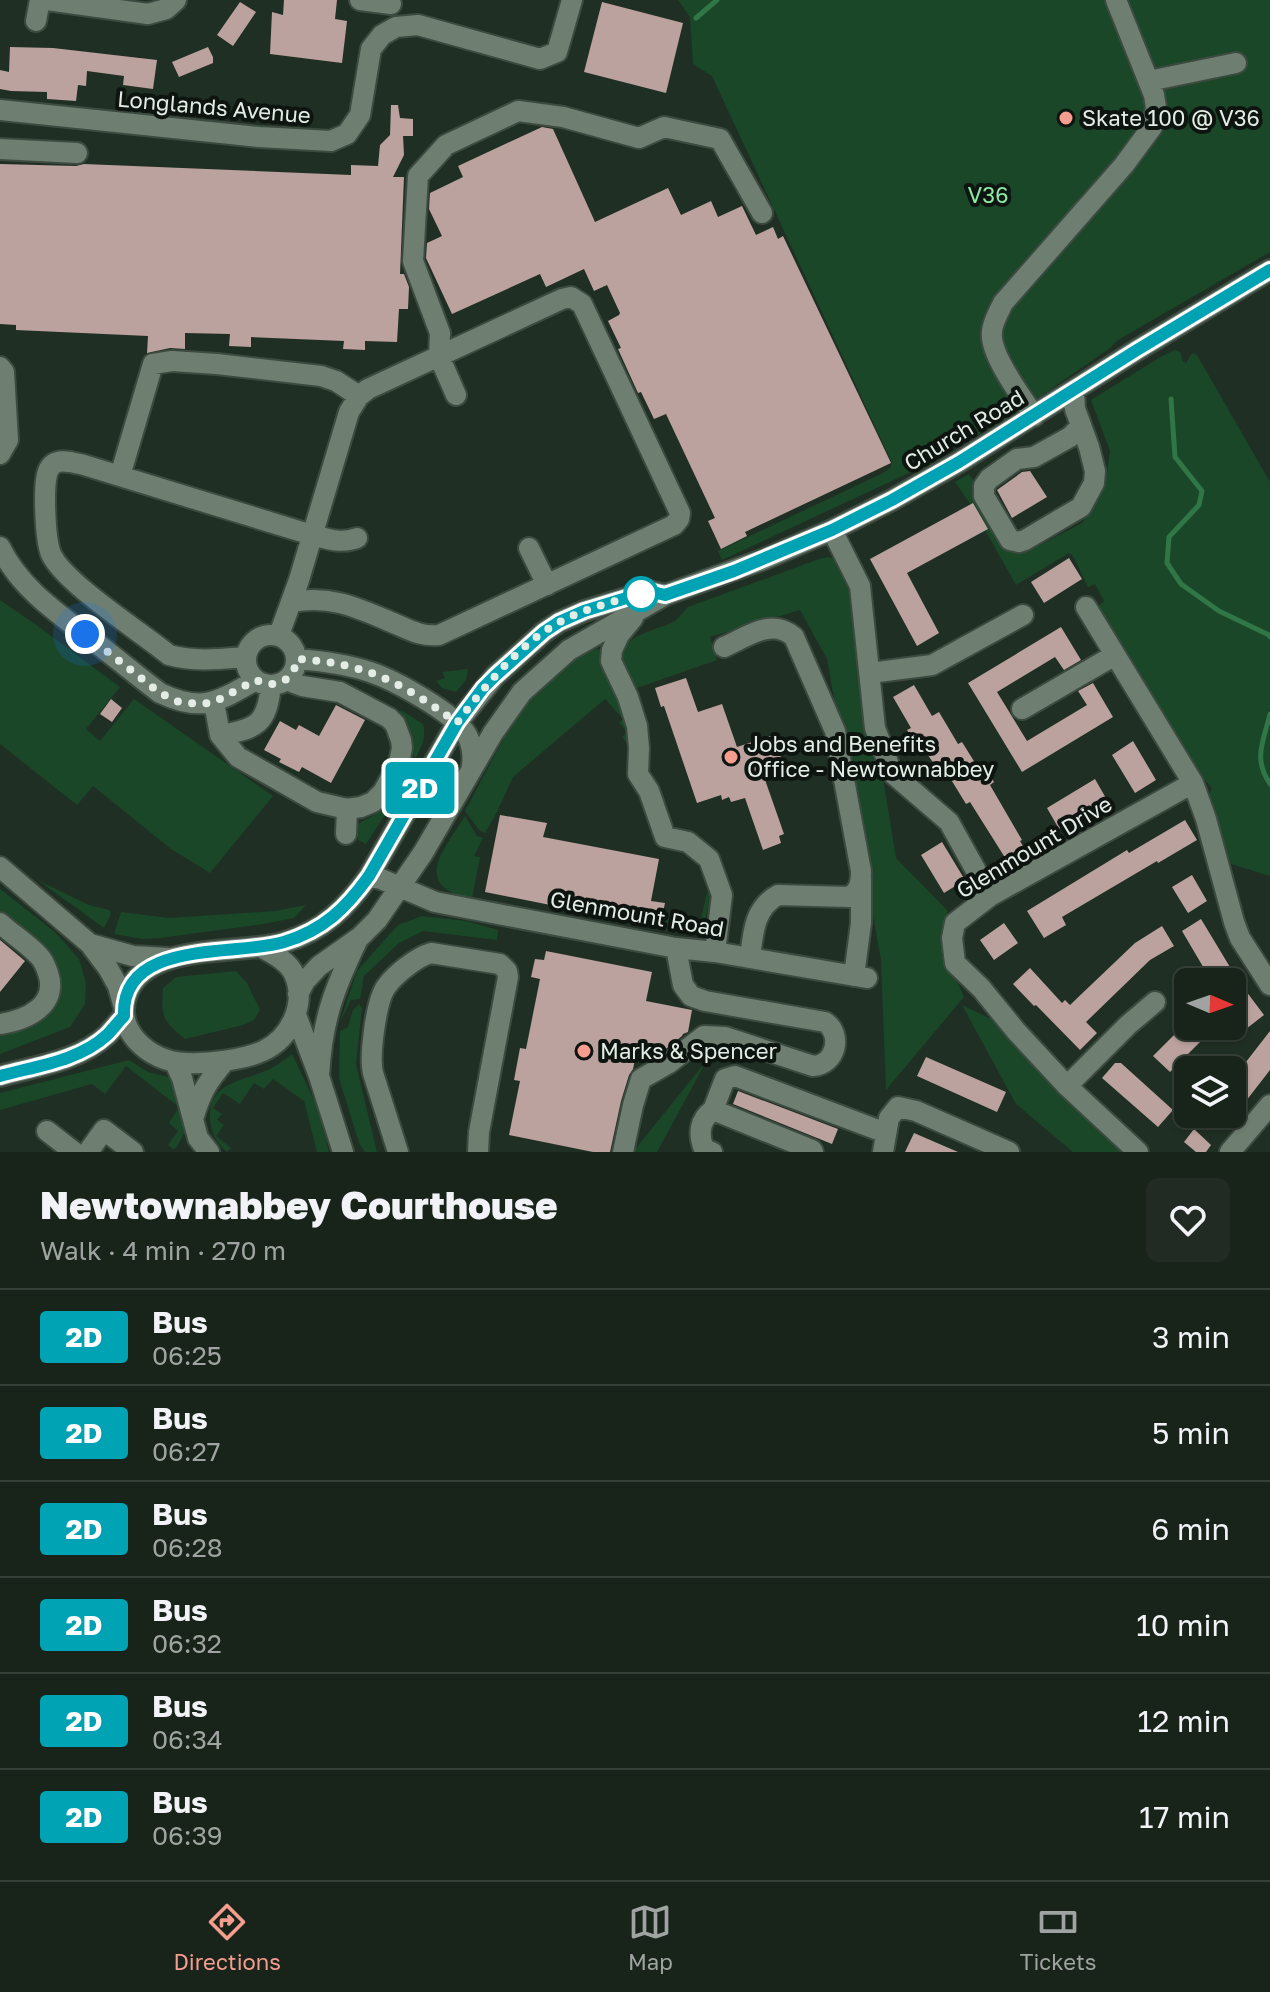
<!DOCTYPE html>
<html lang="en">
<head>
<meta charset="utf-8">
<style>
	body { margin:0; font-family:"Golos Text",sans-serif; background:#212b23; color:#f1f3f6; height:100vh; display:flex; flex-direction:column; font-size:30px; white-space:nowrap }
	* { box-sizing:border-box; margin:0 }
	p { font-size:26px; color:#9fa4a2 }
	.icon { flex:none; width:44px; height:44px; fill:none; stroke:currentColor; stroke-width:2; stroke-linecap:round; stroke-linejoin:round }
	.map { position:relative; height:1152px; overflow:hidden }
	.drawer { display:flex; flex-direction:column; background:#18231a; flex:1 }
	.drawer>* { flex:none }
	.badge { padding:0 16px; border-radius:6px; font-size:28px; line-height:52px }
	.needle { width:52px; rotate:92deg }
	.controls { position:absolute; left:1174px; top:968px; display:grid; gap:16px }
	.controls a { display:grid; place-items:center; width:72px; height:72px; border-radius:12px; background:#18231a; box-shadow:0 2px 6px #0004,0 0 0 2px #364039; font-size:40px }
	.you { position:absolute; width:40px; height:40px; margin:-20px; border:6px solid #fff; border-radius:50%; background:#1a73e8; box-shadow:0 0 0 12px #1a73e833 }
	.map>.badge { position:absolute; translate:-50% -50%; box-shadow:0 0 0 4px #fff }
	.round { display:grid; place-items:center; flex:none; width:84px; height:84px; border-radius:12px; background:#212b23 }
	.headline { display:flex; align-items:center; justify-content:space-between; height:136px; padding:0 40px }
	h1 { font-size:38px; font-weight:800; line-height:60px }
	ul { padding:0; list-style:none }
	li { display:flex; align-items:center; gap:24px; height:96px; padding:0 40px; border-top:2px solid #364039 }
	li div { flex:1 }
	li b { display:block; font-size:30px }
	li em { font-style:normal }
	li .badge { min-width:88px; font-weight:700; text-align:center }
	.tab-bar { display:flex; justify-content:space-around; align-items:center; height:112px; border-top:2px solid #364039; background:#18231a; font-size:22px; color:#9fa4a2 }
	.tab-bar a { display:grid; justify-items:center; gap:4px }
	.tab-bar .selected { color:#f59d8f }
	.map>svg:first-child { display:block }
</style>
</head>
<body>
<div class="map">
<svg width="1270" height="1152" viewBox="0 0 1270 1152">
	<rect width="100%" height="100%" fill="#202f23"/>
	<!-- green -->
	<path fill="#194728" d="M678,0H1270V252L1118,340L1110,348L1041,396L1020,412L909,473L722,560L718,551L883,473L890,468L892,463L712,76L693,64L690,17Z
		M1175,350L1180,352L1183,361L1186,363L1192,353L1197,355L1270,482V876L1231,864L1208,798L1212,788L1191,765L1099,606L1104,601L1095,584L1088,587L1073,556L1069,553L1016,585L971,505L955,482L969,474L1025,553L1082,523L1105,487L1110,451L1091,400L1162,356Z
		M828,557L836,559L850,576L896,858L947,910L950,966L964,997L886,1090L881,960L827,659L800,610L710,637L717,660L634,689C630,679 620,664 622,653C624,635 661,629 675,621C680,617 684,611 688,607L819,559Z
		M0,600L35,624L120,687L86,729L100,741L134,699L273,796L210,873L171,849L93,786L77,805L0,744Z
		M596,649L606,651L627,713L629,746L622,737L627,732L619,723L623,719L605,699L513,777L496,814L485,833L479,830L465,811C498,751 528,676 596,649Z
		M468,669L466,680L456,692L442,688L436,681L445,678L442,672Z
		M401,710L423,724C427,738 421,748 414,761L409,727L397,720Z
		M386,808L388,810L366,844L358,840V824Z
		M465,816L477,836L483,838L474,856L480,857L472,899C411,886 443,851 465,816Z
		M39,881L89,905L109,910L111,914L104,928Z
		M0,889L55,932L79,959L86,983L85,1004L70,1027L0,1054V1026L12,1024L51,984L0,920Z
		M707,892L710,893C705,936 701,937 659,929L662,918L669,919V914L701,919Z
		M306,905L294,918L263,924L160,938L143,939L114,934L121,912L169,918L275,911Z
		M422,916L466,921L498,930L497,940L423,931L399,943L364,976L360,999L351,1000L340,1022L357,971L398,925Z
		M236,971L247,983L260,1010L254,1020L243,1025L185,1039C162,1020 161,1017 163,988L176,977Z
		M359,1004L362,1008L356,1064L377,1152H365L359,1143L339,1078L340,1031L348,1027L353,1010Z
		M962,1005L1016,1031L1131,1152H1073L1016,1104Z
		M292,1054L319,1110L329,1152H317L304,1101L273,1079L264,1089L254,1083L240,1104L223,1093L213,1108L222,1114L217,1120L224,1125L216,1136L231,1148L227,1152C216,1143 212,1134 210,1120C207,1086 235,1082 260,1073C272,1069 282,1062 292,1054Z
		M129,1060L148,1072L176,1079L185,1118V1132L176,1148L173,1149L168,1145L178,1131L169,1123L179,1107L126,1066L105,1094L92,1084L0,1110V1093Z
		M707,1060L657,1152H633Z"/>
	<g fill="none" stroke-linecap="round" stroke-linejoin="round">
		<!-- stream -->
		<path stroke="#307646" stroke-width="5" d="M696,18L717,0
			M1171,399L1175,457L1202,491L1199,505L1169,537L1167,563L1181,584L1219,611L1269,635L1270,637
			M1270,714C1263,743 1253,758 1270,784"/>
	</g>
	<!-- building -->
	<path fill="#bba29e" d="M284,0H337L335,19L347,21L342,63L270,54L272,12L283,15Z
		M240,2L256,12L233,46L217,35Z
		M602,2L683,23L666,93L584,72Z
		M10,47L53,48L157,60L153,89L123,85L124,76L87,71L86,86L78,85L76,101L47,99V92L11,91L0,89V70L9,72Z
		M208,47L213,57V63L179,77L172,62Z
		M391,105H398L400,118L413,119V136H403L404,155L393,177H404L400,274H404L409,287L408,309H399L397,342L365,341V350L343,349L344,341L251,337V347L229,346L230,334L185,333V349L170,348L147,353L148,336L16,330V325L0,324V164L76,166L84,164L351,175V165L378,166L380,145L390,135Z
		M542,127L553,129L595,222L668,188L681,215L711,201L718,217L742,206L756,235L773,227L778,239L783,236L891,463L745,532L747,536L721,549L708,521L715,518L666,414L654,419L641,392L638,393L618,349L621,348L608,321L619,315L620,313L607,285L594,291L584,269L546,287L540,274L452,314L426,258L427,243L442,236L429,209L430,193L463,177L458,166Z
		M1030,471L1047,497L1012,518L997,490L1022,472Z
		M973,503L988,529L907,573L939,633L917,646L870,559Z
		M1069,558L1082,579L1044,603L1031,582Z
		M1061,627L1081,660L1064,670L1055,657L997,692L1027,741L1087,705L1078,691L1093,683L1113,717L1022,772L968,683Z
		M686,678L698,712L722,704L737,747L773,735L784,766L763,774L784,834L779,836L781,843L763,850L745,798L731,802L729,797L722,800L721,795L697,803L664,706L661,707L655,688Z
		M914,685L932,716L939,712L958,744L962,742L982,774L987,771L994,782L990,785L1022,840L1020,841L1027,853L1009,864L970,802L966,804L947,773L942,776L922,746L919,748L907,730L911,728L893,697Z
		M111,699L122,708L112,722L100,714Z
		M336,705L365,720L331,783L302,767L299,772L279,762L281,759L264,750L280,721L296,730L299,725L319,736Z
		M1133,741L1156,780L1135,793L1112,755Z
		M1095,779L1107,800L1059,829L1047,808Z
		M500,815L547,823L543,837L659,859L651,901L665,903L660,927L485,892Z
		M1185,820L1197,840L1158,863L1157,861L1062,917L1066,925L1044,938L1027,911L1127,850L1129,853Z
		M942,842L965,880L944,893L921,855Z
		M1192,875L1207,901L1188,913L1172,887Z
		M1201,919L1245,992L1246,991L1264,1015L1246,1029L1232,1010V982H1212L1182,931Z
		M1004,923L1018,943L994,960L980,940Z
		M1162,926L1174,946L1150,960L1086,1022L1097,1033L1080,1050L1036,1005L1034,1006L1013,984L1030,968L1062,1003L1065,1000L1070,1005L1135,943Z
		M0,940L25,961L0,992Z
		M546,951L652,972L646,1001L692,1010L688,1032L683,1034L682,1036L662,1052L659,1054L637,1050L633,1069L629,1075L621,1101L610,1152H593L509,1135L520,1081L514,1080L520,1048L526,1049L540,979L531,977L535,959L544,960Z
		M1183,1026H1216L1170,1072L1153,1056Z
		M1270,1031V1070L1232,1119V1080Z
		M926,1057L1006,1092L997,1112L917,1076Z
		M1115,1063H1121L1173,1110L1158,1127L1102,1078Z
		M738,1091L838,1129L832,1144L733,1104Z
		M1194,1129L1211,1145L1206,1152H1196L1184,1142Z
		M914,1133L958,1152H905Z"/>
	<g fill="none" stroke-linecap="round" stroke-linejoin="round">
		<!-- minor casing -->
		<g stroke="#3d4a40" stroke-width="24">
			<path id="minor" d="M47,0L148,14L166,9L176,0
				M360,0L391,4
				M36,21L40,0
				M1149,81L1236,63
				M0,110L259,137L331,141L347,134L360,115L371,49L382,35L396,27L418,25L540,59L557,52L572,0
				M0,149L77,153
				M0,367L4,372L8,440L0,454
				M1074,391L1075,409L1089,447L1095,471L1094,483L1081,507L1025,540L1019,542L1010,540L984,496V486L989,479L1017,459L1034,457L1070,437L1081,426
				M456,395L439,356L440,333L413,261L418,176L446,145L518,111L563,117L639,138L664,127L720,139L762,213
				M1034,416C1022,397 989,354 992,332C992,323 999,312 1003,303L1124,165L1152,127L1156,108L1154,95L1116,0
				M120,476L153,364L172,361L217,364L321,376L336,381L359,396
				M832,530L860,586L875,728L892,773L949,822L990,896
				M0,547C19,586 52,609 86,635C111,654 135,674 160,693C202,713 218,702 256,680
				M529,548L547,585
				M1086,607L1193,783
				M633,618L619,635L612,650L611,661L628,697L637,726L639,748L638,774L649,791L665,837L688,842L709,859L722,895L715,952
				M246 660a25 25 0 1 1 50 0a25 25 0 1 1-50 0Z
				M279,635L299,580L349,412L359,396L368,389L562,299L571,297L582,304L680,513L679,519L674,525L439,635C420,637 408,629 391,622C356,607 330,595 292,602
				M724,647C747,637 772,617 794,637L835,731L861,871C861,882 860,891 849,897L778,895C754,908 753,933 750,958
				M246,657C221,659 194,662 169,655C141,632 64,583 51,554C45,539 44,496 46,480C49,455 66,461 84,465L312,535C327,539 342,544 357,538
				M297,659C322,661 346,664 370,672C394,680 455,713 467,735C473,747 474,758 471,771
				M870,673L932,665L1023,615
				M214,702L220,735L238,757L317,802L347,809L361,807L373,802L383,792L399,763L402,748L401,740L395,724L389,718L340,692L302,686L286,680
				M1022,709L1115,655
				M220,735C257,729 267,724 271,685
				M346,834L347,809
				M0,867L90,944L108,968L118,986L123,1004
				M369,876L381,879L435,902L676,948L715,952L867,978
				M0,923C12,934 28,944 39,956C43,960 46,967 48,973C59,1005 27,1020 0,1024
				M90,944L133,956L168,958
				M261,947C273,954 288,961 294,974C307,1003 291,1038 263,1051C243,1060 208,1064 186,1063C167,1062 150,1055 137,1041C126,1029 121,1013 126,997C143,940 240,956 285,942C324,930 346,908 369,876L457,723L495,676L544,632L559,622L584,611L649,591L665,595
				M854,976L861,923V879
				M298,994L305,981L319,966L360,937L377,920L423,853L493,733L522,692L569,650L665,595L762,560L832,530L892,500L959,462L1137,350L1270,270
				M296,1015L319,1076L343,1152
				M175,1063L182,1078L198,1138L209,1152
				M0,1076C36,1066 79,1061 107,1035C113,1029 118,1022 124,1016
				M319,1076C322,1020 334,989 358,939
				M1067,1086L1128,1025L1155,1002
				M713,1110L725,1079L735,1076L886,1133
				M193,1119C201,1092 207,1082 225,1061
				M47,1131L74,1152
				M88,1152L104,1130L133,1152
				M398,1152L373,1073C369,1056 376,1001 386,987C395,974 417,957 431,953L500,964L507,971L508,977L479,1132L478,1152
				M623,1152L633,1105L641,1079L669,1063L704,1036L725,1037L813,1066C836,1065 843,1034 825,1022L705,1001L691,996L683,985L676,948
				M712,1152L704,1149C698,1134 699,1120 713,1110L812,1150L813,1152
				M883,1152L889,1118L898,1107L916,1111L1009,1152
				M1138,1152L1067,1086L1016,1031L981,988L955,963L952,938L955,923L990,896L1193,783L1206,819L1234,922L1240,938L1270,985
				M1230,1152L1270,1105"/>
		</g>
		<!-- minor -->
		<use href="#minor" stroke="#6e7f72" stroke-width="20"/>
	</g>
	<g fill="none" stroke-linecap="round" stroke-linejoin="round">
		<!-- line casing -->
		<g stroke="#fff" stroke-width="18">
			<path id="line" d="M0,1076C36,1066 79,1061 107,1035C113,1029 118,1022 124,1016C121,938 236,957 284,942C324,930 346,908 369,876L457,723L483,688L495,676L544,632L559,622L584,611L649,591L665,595L734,571L832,530L892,500L959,462L1137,350L1270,270"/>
		</g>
		<!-- line -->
		<use href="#line" stroke="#00a3b4" stroke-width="12"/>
		<!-- walk -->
		<path stroke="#e3ede5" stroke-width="8" stroke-dasharray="0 14.4" d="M85,634L160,693L179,702L202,704L214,702L256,680C275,690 294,681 297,659C366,663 403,683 457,723C484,687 520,643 560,622C587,607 619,601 649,591L641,594"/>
	</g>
	<!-- markers -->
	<g fill="#f59d8f" stroke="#0e1510" stroke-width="3">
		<circle cx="1066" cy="118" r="8"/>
		<circle cx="731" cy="757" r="8"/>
		<circle cx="584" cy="1051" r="8"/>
	</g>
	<circle fill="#fff" stroke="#00a3b4" stroke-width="4" cx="641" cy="594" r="16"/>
	<g text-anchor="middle" stroke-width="8" stroke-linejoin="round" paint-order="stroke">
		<!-- street labels -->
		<g font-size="22" fill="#e3ede5" stroke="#0e1510">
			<text transform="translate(214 107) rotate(5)" y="8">Longlands Avenue</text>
			<text transform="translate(964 430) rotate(-31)" y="8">Church Road</text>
			<text transform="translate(1034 847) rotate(-31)" y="8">Glenmount Drive</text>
			<text transform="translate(637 914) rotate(10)" y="8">Glenmount Road</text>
		</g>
		<!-- poi labels -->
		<g font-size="22" fill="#e3ede5" stroke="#0e1510" text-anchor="start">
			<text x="1082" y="126">Skate 100 @ V36</text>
			<text x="747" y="752">Jobs and Benefits<tspan x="747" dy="25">Office - Newtownabbey</tspan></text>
			<text x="600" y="1059">Marks &amp; Spencer</text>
		</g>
		<!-- park labels -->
		<g font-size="22" fill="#8ceaa5" stroke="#0e1510">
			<text x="988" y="203">V36</text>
		</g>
	</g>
</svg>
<div class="controls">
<a><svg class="needle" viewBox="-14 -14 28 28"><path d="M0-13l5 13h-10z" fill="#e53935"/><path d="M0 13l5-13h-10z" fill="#9fa4a2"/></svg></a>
<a><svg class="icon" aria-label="layers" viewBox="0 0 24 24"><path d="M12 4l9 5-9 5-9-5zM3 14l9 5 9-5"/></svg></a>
</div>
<div class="you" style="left:85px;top:634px"></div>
<b class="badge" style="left:420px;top:788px;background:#00a3b4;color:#fff">2D</b>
</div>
<section class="drawer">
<div class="headline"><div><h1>Newtownabbey Courthouse</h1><p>Walk · 4 min · 270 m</p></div><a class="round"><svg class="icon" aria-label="heart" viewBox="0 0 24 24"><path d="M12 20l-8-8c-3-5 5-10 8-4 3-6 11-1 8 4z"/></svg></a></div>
<ul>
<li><span class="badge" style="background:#00a3b4;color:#fff">2D</span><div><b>Bus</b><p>06:25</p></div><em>3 min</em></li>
<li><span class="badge" style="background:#00a3b4;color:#fff">2D</span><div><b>Bus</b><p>06:27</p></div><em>5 min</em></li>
<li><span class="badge" style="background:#00a3b4;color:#fff">2D</span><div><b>Bus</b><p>06:28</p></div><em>6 min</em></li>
<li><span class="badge" style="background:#00a3b4;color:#fff">2D</span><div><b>Bus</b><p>06:32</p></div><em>10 min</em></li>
<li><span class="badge" style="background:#00a3b4;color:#fff">2D</span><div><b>Bus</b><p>06:34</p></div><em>12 min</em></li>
<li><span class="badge" style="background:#00a3b4;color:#fff">2D</span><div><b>Bus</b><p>06:39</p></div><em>17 min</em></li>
</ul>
</section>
<nav class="tab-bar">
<a class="selected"><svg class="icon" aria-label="directions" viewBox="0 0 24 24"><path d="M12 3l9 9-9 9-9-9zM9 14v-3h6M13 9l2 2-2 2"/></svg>Directions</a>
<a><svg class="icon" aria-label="map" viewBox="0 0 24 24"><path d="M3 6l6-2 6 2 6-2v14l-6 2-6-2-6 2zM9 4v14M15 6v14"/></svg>Map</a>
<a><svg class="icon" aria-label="tickets" viewBox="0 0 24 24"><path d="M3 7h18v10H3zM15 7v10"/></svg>Tickets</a>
</nav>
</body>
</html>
